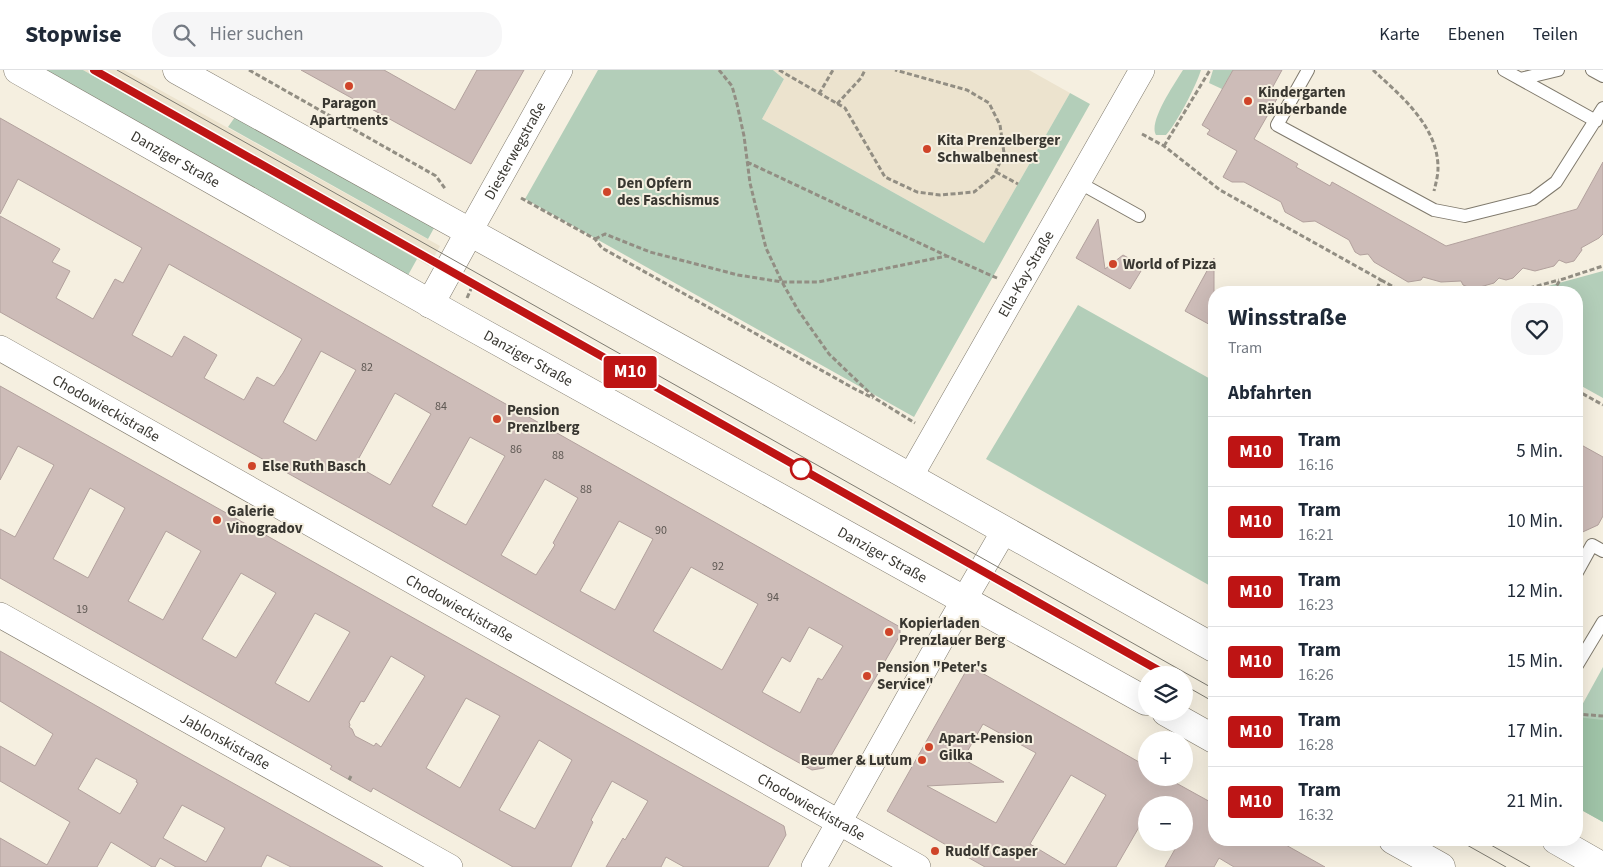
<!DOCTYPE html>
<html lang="de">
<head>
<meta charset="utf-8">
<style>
	body { margin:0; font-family:"Source Sans 3",sans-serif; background:#f6f6f7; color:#1f2937; height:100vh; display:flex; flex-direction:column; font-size:19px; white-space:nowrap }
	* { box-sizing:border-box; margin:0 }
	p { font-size:16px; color:#747a83 }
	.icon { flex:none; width:28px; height:28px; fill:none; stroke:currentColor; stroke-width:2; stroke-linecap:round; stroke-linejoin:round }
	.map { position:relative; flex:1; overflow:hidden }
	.drawer { position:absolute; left:1208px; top:216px; width:375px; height:560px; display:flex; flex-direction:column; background:#fff; border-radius:20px; box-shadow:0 5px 20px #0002 }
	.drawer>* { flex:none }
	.badge { padding:0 10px; border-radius:4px; font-size:18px; line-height:32px }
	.fabs { position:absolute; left:1138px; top:596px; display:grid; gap:10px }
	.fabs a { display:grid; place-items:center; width:55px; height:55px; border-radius:50%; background:#fff; box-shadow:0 5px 20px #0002; font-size:25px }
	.map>.badge { position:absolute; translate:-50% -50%; box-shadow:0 0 0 2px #fff }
	h2 { padding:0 20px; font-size:19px; line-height:45px }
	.round { display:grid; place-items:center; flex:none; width:52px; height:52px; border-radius:20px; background:#f6f6f7 }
	.head { display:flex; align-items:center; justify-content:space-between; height:85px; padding:0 20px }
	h1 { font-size:24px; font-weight:700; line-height:38px }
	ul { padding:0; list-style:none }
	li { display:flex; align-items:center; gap:15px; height:70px; padding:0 20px; border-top:1px solid #e0e1e3 }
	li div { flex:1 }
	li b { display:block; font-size:19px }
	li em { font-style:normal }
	li .badge { min-width:55px; font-weight:700; text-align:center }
	header { display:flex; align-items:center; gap:30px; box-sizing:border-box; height:70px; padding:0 25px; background:#fff; border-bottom:1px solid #e0e1e3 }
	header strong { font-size:24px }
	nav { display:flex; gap:28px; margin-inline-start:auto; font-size:18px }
	.search { width:350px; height:45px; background:#f6f6f7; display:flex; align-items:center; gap:12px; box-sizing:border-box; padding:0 18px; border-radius:20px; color:#747a83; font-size:19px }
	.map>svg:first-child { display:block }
</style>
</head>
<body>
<header>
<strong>Stopwise</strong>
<div class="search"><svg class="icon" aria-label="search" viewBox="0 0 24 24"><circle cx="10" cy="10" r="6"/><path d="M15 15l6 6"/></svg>Hier suchen</div>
<nav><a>Karte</a><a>Ebenen</a><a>Teilen</a></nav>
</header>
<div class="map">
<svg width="1603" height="797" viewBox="0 0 1603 797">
	<rect width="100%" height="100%" fill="#f5efe0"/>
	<!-- built -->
	<path fill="#ece3ce" d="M83,0H124L440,176L429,196Z
		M773,0H1029L1070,23L984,173L762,49L784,9Z"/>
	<!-- green -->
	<path fill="#b3ceb9" d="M42,0H83L417,189L407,207Z
		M598,0H773L784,9L762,49L984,173L1070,23L1090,34L914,347L525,129Z
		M1183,0H1201C1196,16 1177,53 1166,65H1156C1148,52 1175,13 1183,0Z
		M1213,0H1233L1222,19L1209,13Z
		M235,47L434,158L428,169L228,57Z
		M1603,201V328L1576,313V222H1526Z
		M1078,235L1214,311V518L986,389Z
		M1603,597V752L1576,737V646Z"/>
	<!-- forest -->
	<path fill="#9fc3a7" d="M1576,647L1603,650V752L1576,737Z"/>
	<!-- building -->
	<path fill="#cdbcb8" stroke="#b2a19d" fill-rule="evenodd" d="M301,0H384L455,40L477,0H524L471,94Z
		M1233,0H1282L1270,22L1278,27L1254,69L1298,94L1296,97L1330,116L1332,112L1446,176L1577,139L1603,92V164L1599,168L1581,178L1582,180L1574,191L1566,193L1559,190L1554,196L1535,201L1523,198L1513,208L1506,210L1499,208L1494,213L1473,219L1463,215L1461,211L1441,212L1423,207L1421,210L1408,212L1374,192L1368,184L1360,185L1355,182L1349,170L1315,151L1303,152L1285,142L1281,132L1244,112H1232L1223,107L1237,81L1207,64L1210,60L1202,55Z
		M0,48L900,557V565L824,698L812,700L774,679L391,461L0,242V146L60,179L52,192L70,201L56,228L93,249L115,209L123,213L142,178L18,109L0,144ZM169,194L302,269L283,303L274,316L257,307L244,330L204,308L217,285L184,266L172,287L132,265ZM321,281L356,300L316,371L283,352ZM395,323L431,344L390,415L355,395ZM470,367L505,386L466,455L432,436ZM545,409L578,428L553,473L555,475L536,505L501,485ZM619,451L653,469L615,540L580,521ZM691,497L758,534L722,600L653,561ZM809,557L843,576L822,610L818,608L800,643L762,622L782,587L790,592Z
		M1098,149L1105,199L1123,185L1136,192V198L1141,201L1130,219L1076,188Z
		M1214,188V257L1185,241Z
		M0,316L784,756L786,765L768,797H684L666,787L661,797H606L623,768L625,770L648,731L612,711L591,750L593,752L571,797H513L373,718L371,722L330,699L332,696L0,508V459L15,467L54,395L18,376L0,410ZM90,418L125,438L88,508L53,489ZM166,461L201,481L163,550L128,531ZM241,503L276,523L236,588L202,569ZM315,543L350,562L309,632L275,613ZM391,586L425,606L381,677L376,673L374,676L355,666L352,659L349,657L350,655L349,652L361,631L364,632ZM466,628L500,646L460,718L426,698ZM539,670L572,690L535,759L499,740Z
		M1576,372L1603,387V446L1598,455L1576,465Z
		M0,581L181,684L383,797H291L267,785L261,797H176L160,788L155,797H152L111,772L97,797H0V768L47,795L70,752L0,711V676L35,696L53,664L0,631ZM96,688L137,710L136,712L138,713L120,744L78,719ZM182,735L225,758L206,792L163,768Z
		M975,599L1146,696V708H1167L1214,734V770H1277L1325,797H1234L1219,788L1214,797H1165L1179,772H1184V735H1146V745L1116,797H985L941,772L887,741L966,601ZM983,654L1036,683L996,753L927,716L1004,712L963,689ZM1071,705L1106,725L1065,795L1030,774Z"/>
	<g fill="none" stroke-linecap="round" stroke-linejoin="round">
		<!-- service casing -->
		<g stroke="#7f796c" stroke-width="14">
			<path id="service" d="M1308,0L1277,55L1434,140L1465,146L1533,129L1556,112L1603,38
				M1504,0L1596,51
				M1592,0L1603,6
				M1520,9L1558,0
				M1078,112L1139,146
				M1576,504L1592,475L1603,481
				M1576,597L1603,552"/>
		</g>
		<!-- minor casing -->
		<g stroke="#7f796c" stroke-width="26">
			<g id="minor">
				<path id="s1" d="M470,161L560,0"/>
				<path id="s2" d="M0,278L918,797"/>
				<path id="s3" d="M910,407L1142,0"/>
				<path id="s4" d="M0,545L450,797"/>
				<path d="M814,797L942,568L1004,461"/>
			</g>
		</g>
		<!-- primary casing -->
		<g stroke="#7f796c" stroke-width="29">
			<g id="primary">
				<path id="s5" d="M18,0L456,248L1146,631"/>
				<path d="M177,0L739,311L1214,578"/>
				<path d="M430,234L470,161"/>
				<path d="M1166,642L1214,669"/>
				<path d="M1393,770L1441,797"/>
				<path d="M1556,770L1603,797"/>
			</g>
		</g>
		<!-- path -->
		<path stroke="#928e83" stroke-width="3" stroke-dasharray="5 2.5" stroke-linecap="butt" d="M249,0L436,106L446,120
			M719,0L732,16L737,34L744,66L750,113L759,150L766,178L782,212L798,240L829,284L876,329L915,353
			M779,0L845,38L885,107L917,122L940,125L974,122L994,106L1004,83L1000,55L989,33L967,20L895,0
			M1373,0C1401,26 1438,56 1438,98C1438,105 1436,113 1434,121
			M819,24L833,0
			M837,34L861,8L865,0
			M1142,64L1164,76L1220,120L1381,210L1375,222
			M1164,76L1210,0
			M747,92L947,186
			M996,102L1018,114
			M521,128L595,169L602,178L855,319L873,328
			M595,169L605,164L650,182L738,205L782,212H818L947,186L997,208
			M1381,210L1403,222
			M1515,222L1559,210
			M1553,222L1560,210L1603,196
			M467,228L471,219
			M1576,320L1603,335
			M1576,644L1603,646
			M349,710L351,706"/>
		<!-- service -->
		<use href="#service" stroke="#fff" stroke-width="12"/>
		<!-- minor -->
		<use href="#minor" stroke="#fff" stroke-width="25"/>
		<!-- primary -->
		<use href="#primary" stroke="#fff" stroke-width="28"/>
		<!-- tram -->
		<path stroke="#7e7b71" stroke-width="1" d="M94,0L1167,605
			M117,0L1214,619
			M1184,615L1214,632
			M1458,770L1506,797
			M1482,770L1530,797"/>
	</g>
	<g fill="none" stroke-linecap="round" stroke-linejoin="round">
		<!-- line casing -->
		<g stroke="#fff" stroke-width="11">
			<path id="line" d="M94,0L1167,605"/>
		</g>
		<!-- line -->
		<use href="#line" stroke="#be1414" stroke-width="8"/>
	</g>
	<!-- markers -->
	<g fill="#cf4429" stroke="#f5efe0" stroke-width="2">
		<circle cx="349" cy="16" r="5"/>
		<circle cx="1248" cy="31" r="5"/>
		<circle cx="927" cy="79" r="5"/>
		<circle cx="607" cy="122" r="5"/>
		<circle cx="1113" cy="194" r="5"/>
		<circle cx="497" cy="349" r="5"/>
		<circle cx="252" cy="396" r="5"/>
		<circle cx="217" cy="450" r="5"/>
		<circle cx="889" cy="562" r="5"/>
		<circle cx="867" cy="606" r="5"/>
		<circle cx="929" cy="677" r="5"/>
		<circle cx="922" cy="690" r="5"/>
		<circle cx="935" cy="781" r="5"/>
	</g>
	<circle fill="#fff" stroke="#be1414" stroke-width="2.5" cx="801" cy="399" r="10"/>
	<g text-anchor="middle" stroke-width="4" stroke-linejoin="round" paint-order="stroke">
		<!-- number labels -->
		<g font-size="12" fill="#5e5853">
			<text x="367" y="301">82</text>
			<text x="441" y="340">84</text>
			<text x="516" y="383">86</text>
			<text x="558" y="389">88</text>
			<text x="586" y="423">88</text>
			<text x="661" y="464">90</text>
			<text x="718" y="500">92</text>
			<text x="773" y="531">94</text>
			<text x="82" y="543">19</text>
		</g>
		<!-- poi labels -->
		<g font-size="15" font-weight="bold" fill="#393731" stroke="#f5efe0" text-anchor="start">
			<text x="1258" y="27">Kindergarten<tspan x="1258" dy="17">Räuberbande</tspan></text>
			<text x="349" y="38" text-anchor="middle">Paragon<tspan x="349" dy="17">Apartments</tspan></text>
			<text x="937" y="75">Kita Prenzelberger<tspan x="937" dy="17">Schwalbennest</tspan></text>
			<text x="617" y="118">Den Opfern<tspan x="617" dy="17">des Faschismus</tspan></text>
			<text x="1123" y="199">World of Pizza</text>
			<text x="507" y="345">Pension<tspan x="507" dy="17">Prenzlberg</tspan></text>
			<text x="262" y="401">Else Ruth Basch</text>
			<text x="227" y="446">Galerie<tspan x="227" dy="17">Vinogradov</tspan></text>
			<text x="899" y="558">Kopierladen<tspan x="899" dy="17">Prenzlauer Berg</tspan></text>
			<text x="877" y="602">Pension "Peter's<tspan x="877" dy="17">Service"</tspan></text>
			<text x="939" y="673">Apart-Pension<tspan x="939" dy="17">Gilka</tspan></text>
			<text x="912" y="695" text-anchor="end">Beumer &amp; Lutum</text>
			<text x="945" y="786">Rudolf Casper</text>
		</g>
		<!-- street labels -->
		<g font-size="15" fill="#393731" stroke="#f5efe0">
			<text dy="5" stroke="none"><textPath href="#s1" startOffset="92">Diesterwegstraße</textPath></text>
			<text dy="5" stroke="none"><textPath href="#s5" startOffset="181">Danziger Straße</textPath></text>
			<text dy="5" stroke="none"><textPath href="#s3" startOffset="234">Ella-Kay-Straße</textPath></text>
			<text dy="5" stroke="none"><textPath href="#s5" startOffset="586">Danziger Straße</textPath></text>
			<text dy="5" stroke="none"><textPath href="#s2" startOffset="122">Chodowieckistraße</textPath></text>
			<text dy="5" stroke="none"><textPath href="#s5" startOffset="991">Danziger Straße</textPath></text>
			<text dy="5" stroke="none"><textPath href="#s2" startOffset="528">Chodowieckistraße</textPath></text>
			<text dy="5" stroke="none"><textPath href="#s4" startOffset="258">Jablonskistraße</textPath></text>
			<text dy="5" stroke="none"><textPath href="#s2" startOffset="932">Chodowieckistraße</textPath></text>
		</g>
	</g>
</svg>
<div class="fabs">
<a><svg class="icon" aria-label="layers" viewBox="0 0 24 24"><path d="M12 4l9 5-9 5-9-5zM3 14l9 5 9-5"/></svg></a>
<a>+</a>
<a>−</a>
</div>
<b class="badge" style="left:630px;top:302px;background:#be1414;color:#fff">M10</b>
<section class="drawer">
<div class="head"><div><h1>Winsstraße</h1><p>Tram</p></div><a class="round"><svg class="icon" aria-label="heart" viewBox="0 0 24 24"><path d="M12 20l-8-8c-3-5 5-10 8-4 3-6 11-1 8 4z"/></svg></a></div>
<h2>Abfahrten</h2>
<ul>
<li><span class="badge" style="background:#be1414;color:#fff">M10</span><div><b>Tram</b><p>16:16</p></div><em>5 Min.</em></li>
<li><span class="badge" style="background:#be1414;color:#fff">M10</span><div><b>Tram</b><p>16:21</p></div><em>10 Min.</em></li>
<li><span class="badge" style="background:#be1414;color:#fff">M10</span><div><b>Tram</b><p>16:23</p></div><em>12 Min.</em></li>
<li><span class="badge" style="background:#be1414;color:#fff">M10</span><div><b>Tram</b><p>16:26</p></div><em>15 Min.</em></li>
<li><span class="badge" style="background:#be1414;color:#fff">M10</span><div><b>Tram</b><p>16:28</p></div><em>17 Min.</em></li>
<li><span class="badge" style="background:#be1414;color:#fff">M10</span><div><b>Tram</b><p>16:32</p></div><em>21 Min.</em></li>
</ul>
</section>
</div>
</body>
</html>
